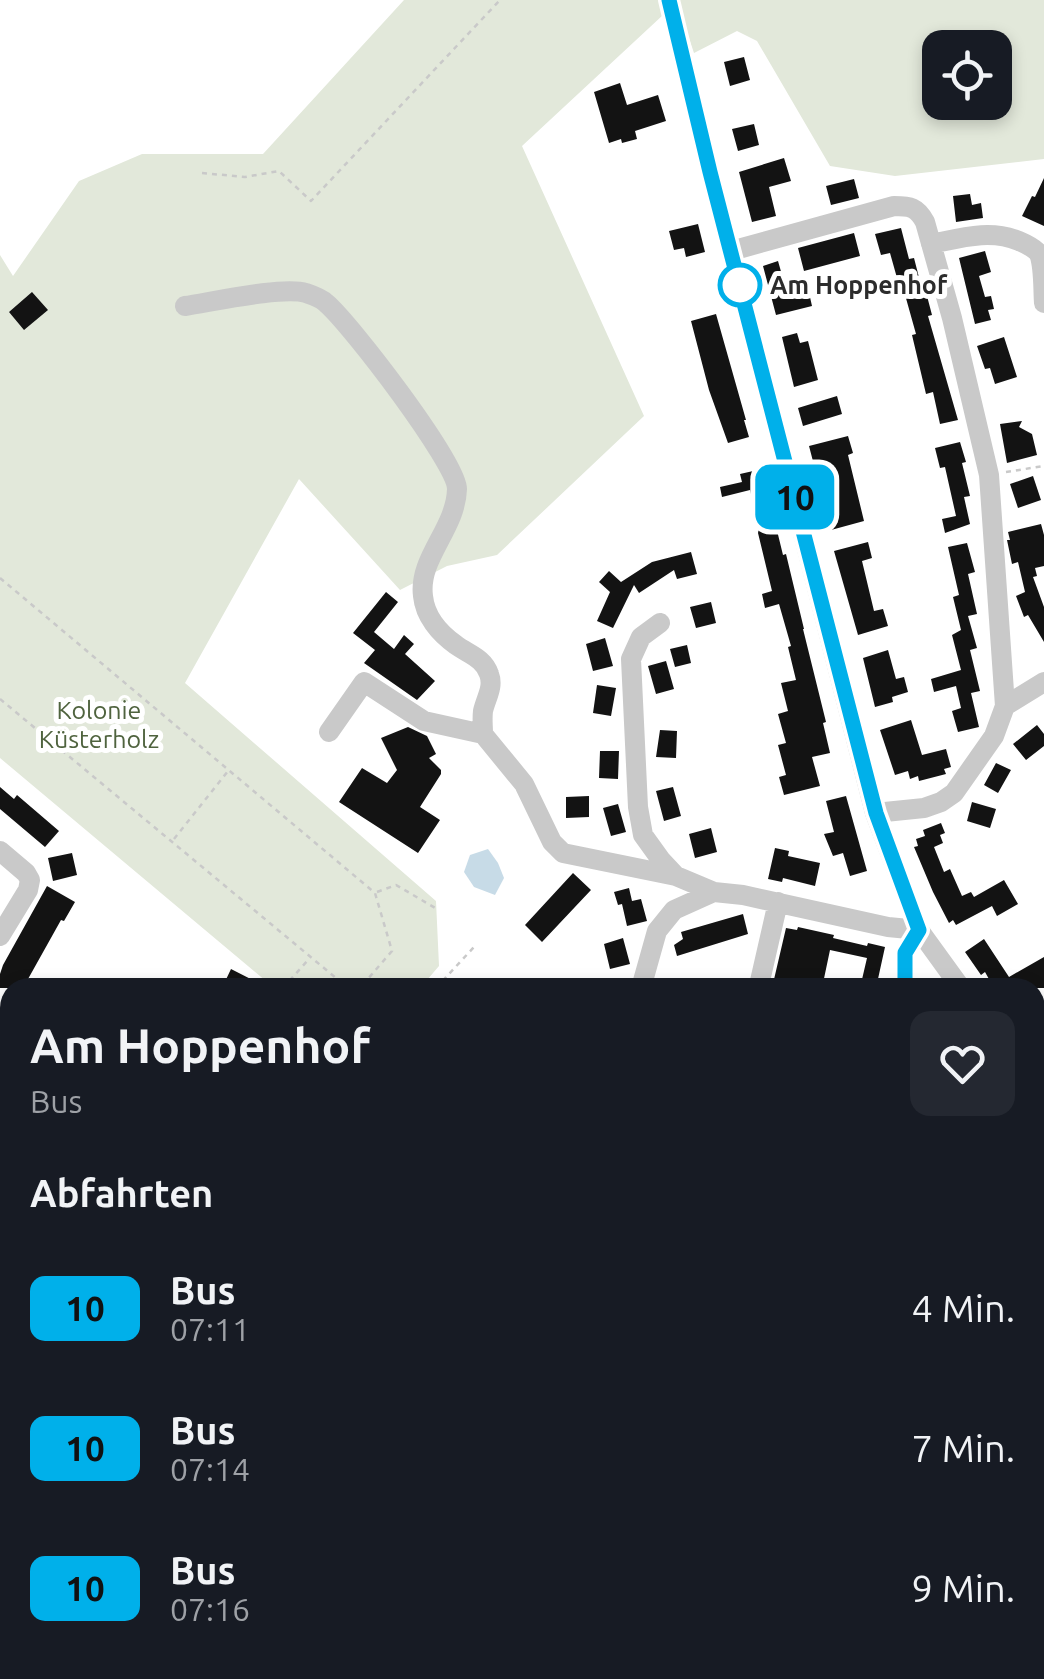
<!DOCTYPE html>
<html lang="de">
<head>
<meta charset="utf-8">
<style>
	body { margin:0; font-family:Ubuntu,sans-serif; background:#242831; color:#f1f3f6; height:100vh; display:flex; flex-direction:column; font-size:38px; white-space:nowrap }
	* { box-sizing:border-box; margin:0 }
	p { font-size:32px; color:#9ea1a6 }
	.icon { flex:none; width:55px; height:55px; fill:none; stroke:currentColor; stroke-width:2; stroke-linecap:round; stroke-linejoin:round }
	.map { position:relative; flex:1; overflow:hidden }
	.side { position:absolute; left:0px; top:978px; width:1045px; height:702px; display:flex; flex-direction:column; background:#171b24; border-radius:30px 30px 0 0; box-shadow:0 5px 15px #0003 }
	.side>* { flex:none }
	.badge { padding:0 20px; border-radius:15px; font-size:35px; line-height:65px }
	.fabs { position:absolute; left:922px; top:30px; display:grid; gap:20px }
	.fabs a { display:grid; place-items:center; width:90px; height:90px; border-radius:20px; background:#171b24; box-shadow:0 5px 15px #0003; font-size:50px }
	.map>.badge { position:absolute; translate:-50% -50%; box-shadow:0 0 0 5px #fff }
	h2 { padding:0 30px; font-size:38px; line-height:90px }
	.round { display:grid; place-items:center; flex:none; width:105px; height:105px; border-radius:20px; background:#242831 }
	.summary { display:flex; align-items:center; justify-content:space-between; height:170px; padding:0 30px }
	h1 { font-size:48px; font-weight:600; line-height:75px }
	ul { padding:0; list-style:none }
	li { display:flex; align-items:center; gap:30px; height:140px; padding:0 30px }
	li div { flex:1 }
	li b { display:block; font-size:38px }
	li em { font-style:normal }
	li .badge { min-width:110px; font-weight:700; text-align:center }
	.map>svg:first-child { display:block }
</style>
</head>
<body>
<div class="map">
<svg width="1044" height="1679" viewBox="0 0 1044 1679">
	<rect width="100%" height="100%" fill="#fff"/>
	<!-- green -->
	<path fill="#e2e8da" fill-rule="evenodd" d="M404,0H1044V159L895,176L830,166L757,41L737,31L694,53L677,2L522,146L644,416L497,555L447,566L400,590L299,479L185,683L436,901L439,966L421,987H273L0,758V255L13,276L79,181L142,154H263ZM940,48H995V102H940Z
		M114,1670H209L207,1679H106Z"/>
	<!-- water -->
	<path fill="#c7dbe7" d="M488,849L498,863L504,878L495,895L474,887L464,872L470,855Z"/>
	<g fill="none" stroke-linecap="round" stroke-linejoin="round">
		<!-- stream -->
		<path stroke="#c7dbe7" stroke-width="4" d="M137,1679L141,1670"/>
	</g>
	<!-- building -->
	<path fill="#131313" d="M744,57L750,80L730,86L724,62Z
		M620,83L627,105L658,95L666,121L635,131L637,139L622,143L621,139L609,143L594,92Z
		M754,124L759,145L738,151L732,129Z
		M784,158L791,181L769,187L776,216L752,222L739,172Z
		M1044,178V226L1022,216L1032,196L1035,197Z
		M854,179L859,198L831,205L826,186Z
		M970,194L972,205L981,203L983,218L956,222L953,196Z
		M698,224L705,252L686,257L684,248L674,250L669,231Z
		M901,228L909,259L914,258L924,297L927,296L932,315L928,316L958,420L940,424L933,392L926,394L912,335L916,334L902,284L899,285L890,253L881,255L875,234Z
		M854,233L860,256L804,271L798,248Z
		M985,251L991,272L979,276L985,297L991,296L994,309L988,310L991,320L975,324L959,258Z
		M778,261L786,289L807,284L812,306L776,315L763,266Z
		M32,292L48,310L24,330L9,312Z
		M716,314L746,420H744L749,437L728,443L709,390L691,321Z
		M797,333L800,343L808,341L818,380L794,387L782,337Z
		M1004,337L1017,377L995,384L990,368L985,369L977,346Z
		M837,396L842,414L803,426L798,408Z
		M1022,421L1019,427L1032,434L1037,455L1007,463L1000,424Z
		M848,436L853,453L848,455L864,521L831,530L809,446Z
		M960,442L966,462L962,463L970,496L964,497L970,524L945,533L942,519L956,516L945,467L940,468L935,448Z
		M762,469L783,555L786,554L804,629H803L826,722L823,723L830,753L812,757L820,786L784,795L779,777L786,775L778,745L786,743L778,714L788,711L781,683L796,680L788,647L791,646L779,604L765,608L762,594L772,591L758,533L759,528L750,490L722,497L720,487L742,482L740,474Z
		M1033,476L1041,500L1018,508L1010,484Z
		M1041,524L1044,535V566L1035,568L1037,576L1033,577L1044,607V642L1028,615L1024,617L1016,596L1025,592L1018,562L1012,564L1007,540H1010L1008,532Z
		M868,542L872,558L862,561L874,611L883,609L888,626L858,635L834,551Z
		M967,543L975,572L968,574L977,614L968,616L977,648L970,650L980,691L971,693L979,727L958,732L952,711L961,708L956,686L934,692L931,679L961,670L952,635L961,630L953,597L959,595L948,547Z
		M691,552L697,574L677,579L674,570L639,593L634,585L613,628L597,621L610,592L599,582L609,571L621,582L652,562Z
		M386,592L398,602L374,632L394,649L404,635L414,644L405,654L435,681L417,700L364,663L375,650L353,633Z
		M711,602L716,623L696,628L690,607Z
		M605,638L613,666L593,671L586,644Z
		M687,645L691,663L675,667L670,649Z
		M888,650L896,679L904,677L908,692L892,697L893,702L875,707L863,658Z
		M666,661L674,689L656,694L648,666Z
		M597,685L616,688L611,716L593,713Z
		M911,720L922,755L946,749L951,767L944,769L946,774L919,781L918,776L910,779L908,771L895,775L880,730Z
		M1037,725L1044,734V746L1026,760L1013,744Z
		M408,727L427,736L436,754L429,758L441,770V774L420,807L440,820L418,853L339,802L362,768L387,783L397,770L381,738Z
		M660,730L677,731L676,758L656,757Z
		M600,751H619L618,779L599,778Z
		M996,763L1011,770L998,793L984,785Z
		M0,787L14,799L17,795L59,831L45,847L0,809Z
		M673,787L681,816L664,821L656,791Z
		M589,796V817L566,818V797Z
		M846,796L867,871L850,876L843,853L833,856L824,834L834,832L826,801Z
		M972,802L996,809L990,828L967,821Z
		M618,804L626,832L611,836L603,808Z
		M941,823L945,833L940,835L943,843L934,847L944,872L950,869L962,896L971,892L974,897L1004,880L1018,904L997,916L992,906L956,925L953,920L949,923L933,892L914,847L918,846L916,839L925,836L923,830Z
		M711,828L717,852L695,858L689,834Z
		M775,848L789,851L788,856L820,863L815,886L783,878L782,882L768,879Z
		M72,853L77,875L53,881L48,858Z
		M573,873L591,890L542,942L525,925Z
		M47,886L75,902L64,921L61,920L23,988H0V974L3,965Z
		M629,888L632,901L641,899L647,921L627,926L622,904L618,905L614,892Z
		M743,914L748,934L677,956L674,945L683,939L681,932Z
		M798,927L834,935L833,938L867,946L868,943L885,947L876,988H860L867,958L830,950L822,988H772L786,928L797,930Z
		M623,938L630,964L610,969L604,944Z
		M984,939L1009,977L1044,957V988H994L985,972L981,975L965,952Z
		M231,969L268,988H222Z"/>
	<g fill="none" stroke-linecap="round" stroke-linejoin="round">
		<!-- path -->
		<path stroke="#c9c9c9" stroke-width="2.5" stroke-dasharray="5 5" stroke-linecap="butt" d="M202,173L245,177L279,171L311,201L500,0
			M1006,472L1044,466
			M0,578L375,893L392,951L360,988
			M0,699L348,988
			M174,839L228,771
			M377,892L396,885L437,909
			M283,988L309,959
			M436,988L474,947
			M523,1670L579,1679
			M211,1674L241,1679
			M468,1679L469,1670"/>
		<!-- minor -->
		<path stroke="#c9c9c9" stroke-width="20" d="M669,0L710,172L875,813L919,930L961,988
			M931,244C961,238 990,229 1019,241C1026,244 1035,248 1039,254C1044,266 1043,290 1044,303
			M731,251L894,206C910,206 917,207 925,222L952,318L989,475L1005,706
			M185,306C212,302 283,286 306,293C312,295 321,298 326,303C350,323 457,463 457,489C456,529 418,558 423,596C425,616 439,633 456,645C468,654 484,658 489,674C494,687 486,698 483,711C482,719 483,726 483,734
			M660,623L641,637L631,659L638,807L643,835L661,860L676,876
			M329,732L364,682L424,721L483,734L524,784L552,842L563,853L676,876L714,892
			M875,813L924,808L941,802L954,793L994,736L1005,706L1044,682
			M0,851L26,873L30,880L28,890L0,936
			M760,981L778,902
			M641,988L657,931L674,910L714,892L743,895L888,927L919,930
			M905,988V953L919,930
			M1035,1031L1044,1026
			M1035,1097L1044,1111
			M0,1197L10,1206
			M1035,1571L1044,1572
			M359,1679L362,1670
			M678,1679L679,1670
			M881,1679V1670"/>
	</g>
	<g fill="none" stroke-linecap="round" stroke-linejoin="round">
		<!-- line casing -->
		<g stroke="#fff" stroke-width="22">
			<path id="line" d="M669,0L710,172L876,813L919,930L905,953V988"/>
		</g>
		<!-- line -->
		<use href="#line" stroke="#00b0ea" stroke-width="15"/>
	</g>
	<!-- markers -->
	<circle fill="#fff" stroke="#00b0ea" stroke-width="5" cx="740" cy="285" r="20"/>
	<g text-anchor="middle" stroke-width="10" stroke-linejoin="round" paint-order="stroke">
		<!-- stop labels -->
		<g font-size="25" font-weight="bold" fill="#2c2c2c" stroke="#fff" text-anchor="start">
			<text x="770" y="294">Am Hoppenhof</text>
		</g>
		<!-- park labels -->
		<g font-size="25" fill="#4f633e" stroke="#fff">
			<text x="99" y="719">Kolonie<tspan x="99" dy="29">Küsterholz</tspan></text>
		</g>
	</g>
</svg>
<div class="fabs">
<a><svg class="icon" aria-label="locate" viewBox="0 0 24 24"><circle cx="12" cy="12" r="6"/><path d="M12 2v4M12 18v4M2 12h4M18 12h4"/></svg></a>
</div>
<b class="badge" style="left:795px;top:497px;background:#00b0ea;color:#111">10</b>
<section class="side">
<div class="summary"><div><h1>Am Hoppenhof</h1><p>Bus</p></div><a class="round"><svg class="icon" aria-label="heart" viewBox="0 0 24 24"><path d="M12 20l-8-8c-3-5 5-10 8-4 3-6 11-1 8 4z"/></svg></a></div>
<h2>Abfahrten</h2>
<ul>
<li><span class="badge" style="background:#00b0ea;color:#111">10</span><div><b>Bus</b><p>07:11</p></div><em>4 Min.</em></li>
<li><span class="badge" style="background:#00b0ea;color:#111">10</span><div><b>Bus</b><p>07:14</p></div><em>7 Min.</em></li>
<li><span class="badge" style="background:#00b0ea;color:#111">10</span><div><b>Bus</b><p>07:16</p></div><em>9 Min.</em></li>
</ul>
</section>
</div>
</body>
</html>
